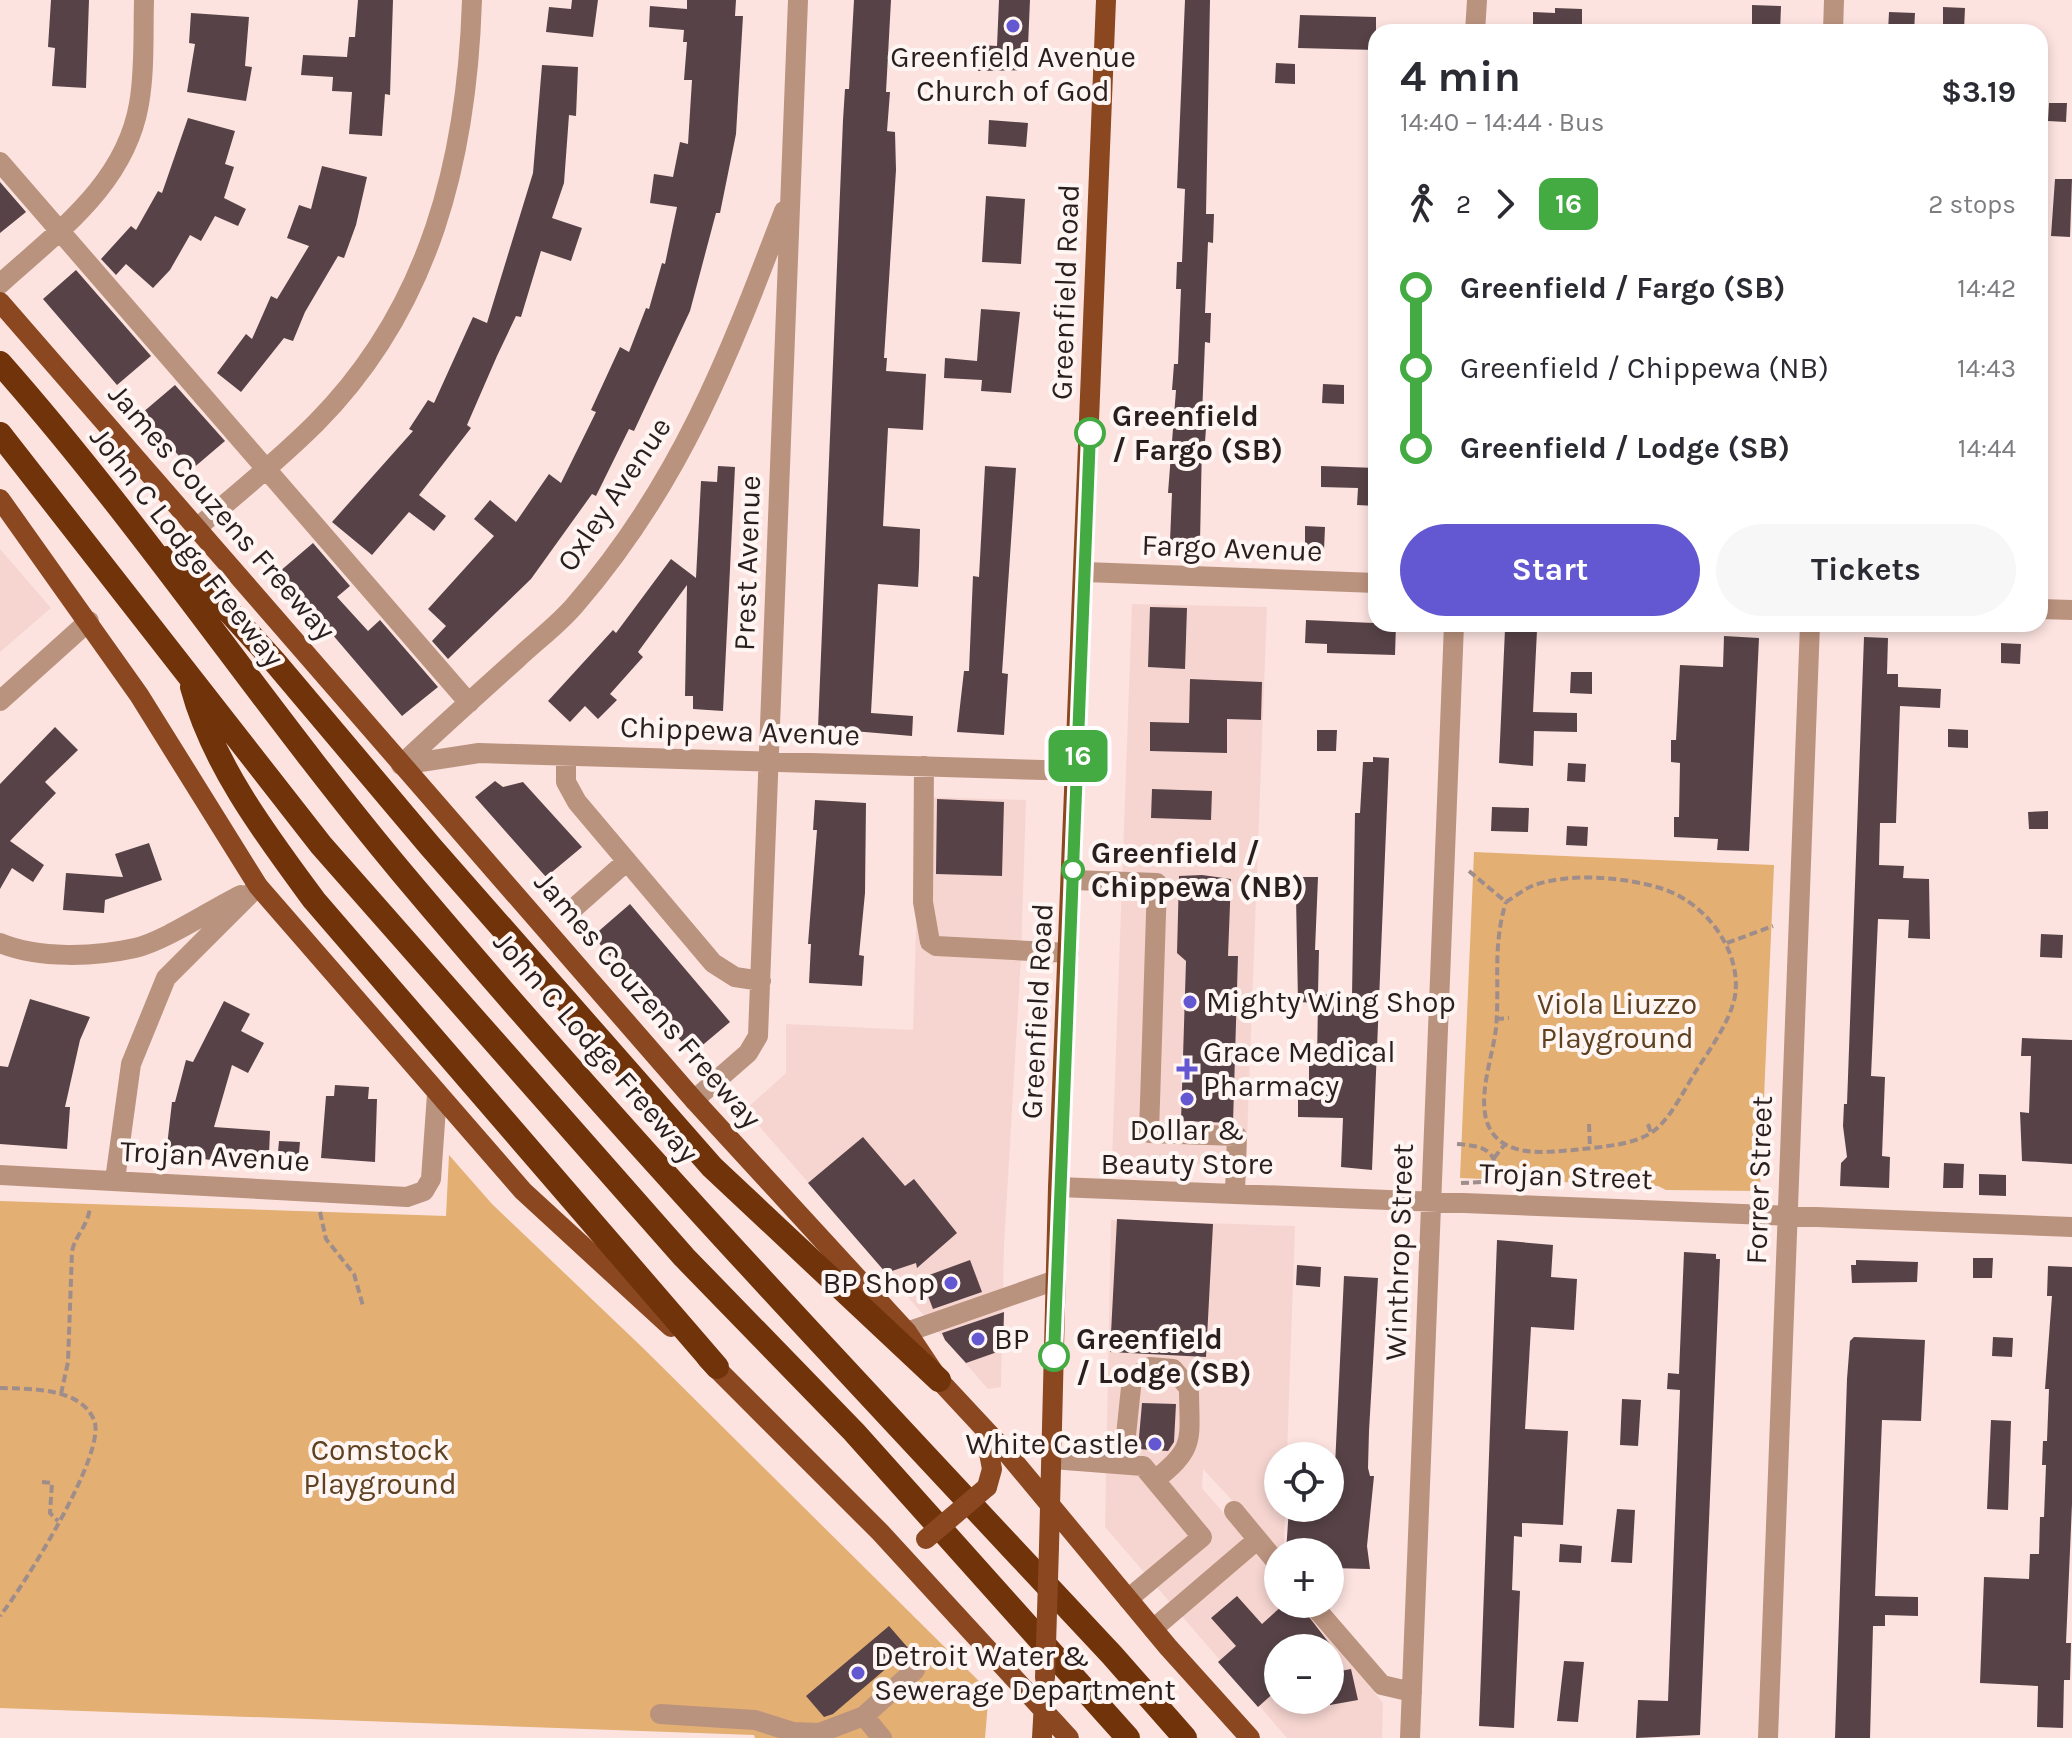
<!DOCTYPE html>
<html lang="en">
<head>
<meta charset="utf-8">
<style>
	body { margin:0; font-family:Karla,sans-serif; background:#f7f7f7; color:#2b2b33; height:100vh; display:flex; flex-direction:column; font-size:30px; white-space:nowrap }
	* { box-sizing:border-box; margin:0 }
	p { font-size:26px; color:#7c7c81 }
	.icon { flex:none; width:44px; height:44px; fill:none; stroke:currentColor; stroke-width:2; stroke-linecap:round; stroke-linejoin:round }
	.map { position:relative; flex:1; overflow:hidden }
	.panel { position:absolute; left:1368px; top:24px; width:680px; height:608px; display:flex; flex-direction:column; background:#fff; border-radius:24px; box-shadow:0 4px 12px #0003 }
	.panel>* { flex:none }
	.badge { padding:0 16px; border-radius:12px; font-size:28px; line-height:52px }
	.fabs { position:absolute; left:1264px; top:1442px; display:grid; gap:16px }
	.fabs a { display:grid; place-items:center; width:80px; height:80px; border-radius:50%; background:#fff; box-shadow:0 4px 12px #0003; font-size:40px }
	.map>.badge { position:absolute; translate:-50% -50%; box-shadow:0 0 0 4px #fff }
	.legs { display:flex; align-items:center; gap:12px; height:88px; padding:0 32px; font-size:26px }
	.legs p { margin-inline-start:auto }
	.head { display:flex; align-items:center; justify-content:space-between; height:136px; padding:0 32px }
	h1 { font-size:44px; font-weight:700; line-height:60px }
	.action { display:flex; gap:16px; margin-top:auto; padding:16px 32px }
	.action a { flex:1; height:92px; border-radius:48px; background:#6358d1; color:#fff; font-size:32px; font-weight:700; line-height:92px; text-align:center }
	.action a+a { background:#f7f7f7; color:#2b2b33 }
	ul { padding:0 32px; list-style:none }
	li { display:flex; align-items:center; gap:28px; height:80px; font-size:30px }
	li i { display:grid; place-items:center; width:12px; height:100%; margin:0 10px; background:currentColor }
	li i::after { content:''; width:20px; height:20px; margin:-10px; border:6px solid; border-radius:50%; background:#fff }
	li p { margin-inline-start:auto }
	li:first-child i { background:linear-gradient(#0000 50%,currentColor 0) }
	li:last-child i { background:linear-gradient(currentColor 50%,#0000 0) }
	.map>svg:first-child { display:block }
</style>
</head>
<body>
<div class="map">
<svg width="2072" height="1738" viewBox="0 0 2072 1738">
	<rect width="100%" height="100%" fill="#fce3e0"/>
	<!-- built -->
	<path fill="#f6d5d0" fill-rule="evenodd" d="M0,549L51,608L0,652Z
		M1132,604L1267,607L1246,1166L1112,1161Z
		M920,797L1026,800L1021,957L1004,1246L1001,1387L988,1389L745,1110L786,1073V1024L913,1030Z
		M1111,1220L1295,1226L1287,1456H1278V1508H1285L1284,1552H1280L1203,1469L1202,1488L1278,1576V1604H1302L1383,1703L1382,1738H1287L1105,1527ZM1278,1648H1330V1700H1278Z"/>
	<!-- green -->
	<path fill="#e3af72" d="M1474,852L1774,865L1760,1191L1666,1190L1658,1186L1460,1178Z
		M449,1155L492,1204L643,1348L989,1691L985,1738H755L754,1735L0,1708V1201L446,1216Z"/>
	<!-- building -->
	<path fill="#574347" d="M51,0H89L86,88L52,86L55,48L48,47Z
		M358,0H393L390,95L385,94L382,136L349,134L352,92L332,91L333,77L301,75L303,55L347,57L349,37H355Z
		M572,0H598L593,37L546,32L549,7L571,9Z
		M687,0H736L735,16H743L736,134L720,213H716L690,311L634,431L629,429L596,496L592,494L531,579L448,659L432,641L446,626L428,609L494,536L474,519L490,500L516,522L549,474L561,483L596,412L591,410L620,347L629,352L646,308L649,309L662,263L665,264L677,207L650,203L654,174L673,177L680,142L688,144L692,80H684L687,42H683L684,30L649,27L650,6L687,9Z
		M854,0H891L886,92H890L887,131L895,132L896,170L884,358H887L886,371L926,374L923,430L888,428L883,526L920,529L919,567L918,587L878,584L871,713L913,716L912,736L818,728L843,120L845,89H849Z
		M999,0H1030L1027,70L978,71L980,45L997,46Z
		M1185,0H1210L1206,214H1214L1213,243L1208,242L1205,313H1211L1210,343L1205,342L1202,415H1207L1205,442H1202L1200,543L1170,541L1172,493H1168L1176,390H1172L1174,364H1178L1181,289H1176L1177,262H1182L1185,189L1177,188Z
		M1752,5L1781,6L1780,32H1752Z
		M1943,7L1965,8L1964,30L1943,29Z
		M1555,8L1582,9V32H1533V12L1555,13Z
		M1889,12L1915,13L1914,32H1888Z
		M191,13L249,17L245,66L252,67L246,101L187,92L195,44L189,43Z
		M1300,15L1376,17V50L1298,48Z
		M1276,63L1295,64V84L1275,83Z
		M542,65L578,67L576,116L569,115L564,183L552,218L582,228L571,261L541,251L521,317L516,316L497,356L467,425L471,428L419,495L446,516L434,531L409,512L372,555L332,522L413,431L409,429L428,400L434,403L473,317L487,323L533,173Z
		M2049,103H2067L2066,122L2048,121Z
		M188,118L235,131L225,164L234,167L224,198L246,209L238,226L215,216L201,241L190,235L170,270L153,288L126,264L116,275L101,259L131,226L136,230L158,191L162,193Z
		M989,120L1028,123L1026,147L988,144Z
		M322,166L367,177L356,225L344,258L338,256L305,312L293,341L284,338L241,392L217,373L246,334L252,339L271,296L277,299L309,246L287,238L299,205L311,209Z
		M2055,179H2072L2070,237L2051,236Z
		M0,182L26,212L0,233Z
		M986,196L1025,199L1021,264L982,262Z
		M76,270L151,356L117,385L43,299Z
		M981,309L1020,312L1011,393L981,391L982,380L944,378L945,358L977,361Z
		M1323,384L1344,385V404L1322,403Z
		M175,385L225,441L191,470L142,413Z
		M718,466L735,467L723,711L693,709V696H685L687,585L638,652L643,657L610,694L617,700L598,719L585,706L570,722L548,701L613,630L616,633L671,559L696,578L701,481L717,482Z
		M985,466L1016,468L1002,673L1008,674L1004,735L957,732L964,671H969L973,576L979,577Z
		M1321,466L1376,468V506L1357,505L1358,488L1321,487Z
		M1305,526L1325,527L1324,550L1305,549Z
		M313,543L350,586L337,597L368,631L380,620L438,687L402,716L279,572Z
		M1150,607L1187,608L1185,669L1148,667Z
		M1306,620L1396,624L1395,655L1327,653V644L1305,643Z
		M1505,629L1537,630L1533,712L1577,713V732L1534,731L1533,766L1499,763Z
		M1724,636L1759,638L1749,851L1717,850L1718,839L1674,837V817H1679L1680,763L1671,762V740H1676L1680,665L1723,667Z
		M1864,637L1888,638L1887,674H1898V687L1941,689L1940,708L1900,706L1896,823H1880L1879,865L1904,866L1903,878L1929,879L1930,939L1908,938L1909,920L1878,919L1871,1076L1885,1077L1882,1156L1890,1157L1889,1188L1840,1186L1841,1163L1847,1157L1843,1126L1844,1104H1847Z
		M2001,643L2021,644L2020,664L2001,663Z
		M1571,672H1592V694L1570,693Z
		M1190,679L1262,682L1261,720L1227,719V753L1150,751V722L1189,723Z
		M55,727L78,750L45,782L56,793L10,841L44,865L33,882L12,868L0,889V784Z
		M1948,729L1968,730V748L1948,747Z
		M1317,730H1337L1336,751H1317Z
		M1373,757L1389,758L1372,1170L1341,1167L1343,1118L1298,1117V1096H1309V1060H1317L1318,1003L1298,1002L1296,897L1297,877H1318L1315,950H1319L1318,994L1352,996L1355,813H1360L1363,762H1373Z
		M1568,763L1586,764L1585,782L1567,781Z
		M495,781L503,787L523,782L582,847L546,877L475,797Z
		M1152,789L1212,791L1211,820L1151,818Z
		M937,799L1004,802L1002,876L936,874Z
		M815,800L866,803L865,893L859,955L864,956L862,986L809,983L811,944H808L817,830H813Z
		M1492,807L1529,808L1528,832L1491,831Z
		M2048,811V829H2029L2028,812Z
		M1567,826L1588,827L1587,846L1566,845Z
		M149,843L162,880L105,900L104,913L63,910L66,873L123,877L115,854Z
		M1202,875L1231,879L1228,956H1238L1233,1123L1181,1121L1186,961L1177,953L1179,876Z
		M630,904L730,1022L692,1054L593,936Z
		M2041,934L2063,935L2062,958L2040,957Z
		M30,999L90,1017L80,1040L65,1107H70L67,1149L0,1144V1066L8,1067Z
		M224,1001L250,1014L241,1031L264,1043L248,1073L232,1065L214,1127L270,1131L269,1154L213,1150L212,1160L166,1155L172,1102H175L186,1060L193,1062Z
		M2022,1038L2072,1040V1164L2022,1161L2020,1112L2029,1113L2031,1056H2021Z
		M335,1085L369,1087L368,1099H377L375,1162L321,1158L326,1096H334Z
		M863,1137L905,1186L914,1179L957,1233L917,1268L916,1263L886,1273L808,1183Z
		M279,1141L300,1142L298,1164L277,1163Z
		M1944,1163L1964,1164L1963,1188H1943Z
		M1979,1174L2006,1175V1196L1979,1195Z
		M1117,1219L1213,1224L1206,1357L1110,1352Z
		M1497,1240L1553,1245L1551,1277L1577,1279L1574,1330L1531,1327L1525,1429L1568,1431L1563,1525L1522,1523V1537L1514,1536L1512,1590L1520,1591L1514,1728L1479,1726Z
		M1684,1252L1716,1254V1259H1720L1700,1735L1636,1738L1638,1700L1668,1701L1680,1390L1667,1389L1668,1373L1679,1374Z
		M1973,1258H1993L1992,1278H1973Z
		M970,1260L982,1292L933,1309L921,1278Z
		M1856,1260L1918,1262L1917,1282L1852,1283L1851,1265H1856Z
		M1297,1265L1321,1267L1320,1287L1296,1285Z
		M2048,1266L2072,1267V1504L2066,1643H2071L2070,1680H2064L2063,1728L2037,1727L2038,1686L1980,1683L1984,1577L2029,1579L2030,1554H2039L2040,1517H2044L2046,1465H2042L2043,1441H2047L2049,1389H2045L2052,1296H2047Z
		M1344,1276L1378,1278L1369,1431L1368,1468L1370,1476H1374L1367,1546L1370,1569L1332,1568V1552H1286L1289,1508H1333Z
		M1004,1312L1003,1350L966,1363L945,1340L942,1333Z
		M1854,1337L1925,1340L1921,1421L1882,1420L1875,1596L1918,1597V1616L1885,1615V1626H1873L1870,1738H1835L1847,1379L1850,1341Z
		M1993,1337L2013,1338L2012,1357L1992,1356Z
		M1622,1399L1641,1400L1638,1446L1620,1445Z
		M1142,1403L1176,1404L1174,1442L1168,1451L1138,1449Z
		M1991,1420L2011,1421L2008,1510L1987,1509Z
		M1617,1509L1635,1510L1632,1563L1611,1562Z
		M1560,1544L1582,1546L1581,1563L1559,1562Z
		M1237,1596L1262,1624L1284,1604H1299L1333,1648H1278V1689L1258,1707L1218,1662L1236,1646L1211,1618Z
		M889,1626L909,1649L833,1714L824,1717L806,1696Z
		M1564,1661L1584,1662L1578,1722L1557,1721Z
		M1351,1669L1358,1700L1330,1705V1673Z"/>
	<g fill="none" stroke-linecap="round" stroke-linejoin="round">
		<!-- path -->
		<path stroke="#9f8d8b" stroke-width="4" stroke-dasharray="8 4" stroke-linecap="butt" d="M1469,871L1506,902C1514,897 1523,890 1532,886C1568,872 1627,877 1663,889C1706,903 1742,951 1735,996C1730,1022 1710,1049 1696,1071C1684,1090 1672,1116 1655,1130C1635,1146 1598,1147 1573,1150C1546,1152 1506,1158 1490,1129C1475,1101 1493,1057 1496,1028C1500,983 1492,947 1506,902
			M1727,943L1773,926
			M1496,1019L1509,1018
			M1589,1124L1590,1148
			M1648,1124L1651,1133
			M1457,1144C1486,1146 1497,1150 1497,1181
			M1494,1158L1505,1144
			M1461,1183L1504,1181
			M320,1212L326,1239L354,1274L363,1306
			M0,1388C30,1389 80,1387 94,1420C108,1452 23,1587 0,1616
			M61,1394L68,1362L72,1251C76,1234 88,1226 90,1207
			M42,1482L52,1483L50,1513L58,1521"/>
		<!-- minor -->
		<path stroke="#ba937e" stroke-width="20" d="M1475,32L1477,0
			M1833,32L1834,0
			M0,162L469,703
			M0,284C57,232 125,185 139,104C145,70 143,34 144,0
			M198,527C238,493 279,460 316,423C431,307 467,158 472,0
			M1085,572L1376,583
			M2040,609L2072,610
			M0,701L89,621
			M566,756V782L577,802L713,963L735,977L761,981
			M401,765C439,729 478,694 517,659C536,641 558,625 575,605C680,484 728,358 784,211
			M401,765L479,753L1078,771
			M924,766L923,902L930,942L936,946L1069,953
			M1073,880L1157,883L1149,1133L1237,1136L1235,1192
			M574,908L627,861
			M0,943C38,959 95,957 135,948C165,941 212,909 241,895
			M694,1100L748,1053L758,1036L798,0
			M0,1175L407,1197L424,1191L431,1179L437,1094
			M115,1180L131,1064L166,978L258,886
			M1058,1187L2072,1227
			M907,1332L1056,1280
			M1052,1459L1143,1466L1202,1537L1128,1599
			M1123,1464L1132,1378L1150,1367L1173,1369L1189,1388C1189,1440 1197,1447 1155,1480
			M1234,1511L1278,1564
			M1312,1604L1382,1685L1412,1692
			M1153,1629L1257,1540
			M660,1714L755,1720L793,1732L819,1733L864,1716L915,1670
			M864,1716L882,1738
			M1410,1738L1454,624
			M1768,1738L1810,624"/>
		<!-- major -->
		<path stroke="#8b4820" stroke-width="20" d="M0,302L694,1100L907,1332L939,1380L1007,1453L1168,1647L1250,1738
			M0,499L139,695L258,886L523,1191L671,1327
			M707,1359L880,1532L1069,1738
			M985,1432L992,1469L987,1487
			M1049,1547L1058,1187L1106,0
			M1042,1738L1044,1702"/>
		<!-- highway -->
		<path stroke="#70330a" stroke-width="24" d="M0,363C144,526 264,708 403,874C629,1143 872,1398 1112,1655L1185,1738
			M0,434L321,845L684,1257L854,1432L1128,1738
			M167,558L202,582L274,661L430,846L712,1167L939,1380
			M192,687C213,765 266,835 314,900L717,1367"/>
		<!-- major-bridge -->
		<path stroke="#8b4820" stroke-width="20" d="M926,1539L987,1487
			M1045,1678L1049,1547"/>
	</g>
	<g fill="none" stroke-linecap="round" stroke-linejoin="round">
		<!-- line-1 casing -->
		<g stroke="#fff" stroke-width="18">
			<path id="line-1" d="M1054,1356L1090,433"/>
		</g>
		<!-- line-1 -->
		<use href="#line-1" stroke="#44aa42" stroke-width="12"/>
	</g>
	<!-- markers -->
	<g fill="#6358d1" stroke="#fff5f3" stroke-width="3">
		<circle cx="1013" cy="26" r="8"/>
		<circle cx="1190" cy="1002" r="8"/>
		<path d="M1183 1057h8v8h8v8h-8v8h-8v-8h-8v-8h8z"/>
		<circle cx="1187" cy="1099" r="8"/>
		<circle cx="951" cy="1283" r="8"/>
		<circle cx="978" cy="1339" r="8"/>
		<circle cx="1155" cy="1444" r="8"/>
		<circle cx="858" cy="1673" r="8"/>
	</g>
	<g fill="#fff" stroke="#44aa42" stroke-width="4">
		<circle cx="1090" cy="433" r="14"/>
		<circle cx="1073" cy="870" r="10"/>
		<circle cx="1054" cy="1356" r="14"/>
	</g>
	<g text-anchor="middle" stroke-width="8" stroke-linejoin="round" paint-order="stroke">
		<!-- poi labels -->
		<g font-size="30" fill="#281f1e" stroke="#fff5f3" text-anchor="start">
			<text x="1013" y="67" text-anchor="middle">Greenfield Avenue<tspan x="1013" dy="34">Church of God</tspan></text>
			<text x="1206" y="1012">Mighty Wing Shop</text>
			<text x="1203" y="1062">Grace Medical<tspan x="1203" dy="34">Pharmacy</tspan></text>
			<text x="1187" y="1140" text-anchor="middle">Dollar &amp;<tspan x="1187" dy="34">Beauty Store</tspan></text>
			<text x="935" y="1293" text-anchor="end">BP Shop</text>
			<text x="994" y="1349">BP</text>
			<text x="1139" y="1454" text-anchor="end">White Castle</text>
			<text x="874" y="1666">Detroit Water &amp;<tspan x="874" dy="34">Sewerage Department</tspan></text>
		</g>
		<!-- street labels -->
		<g font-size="30" fill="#281f1e" stroke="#fff5f3">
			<text transform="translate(1065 292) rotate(-88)" y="10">Greenfield Road</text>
			<text transform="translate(614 494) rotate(-56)" y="10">Oxley Avenue</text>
			<text transform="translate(222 512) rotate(49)" y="10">James Couzens Freeway</text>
			<text transform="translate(187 547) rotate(52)" y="10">John C Lodge Freeway</text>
			<text transform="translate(1232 548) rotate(2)" y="10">Fargo Avenue</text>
			<text transform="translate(747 563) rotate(-88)" y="10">Prest Avenue</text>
			<text transform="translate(740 731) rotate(2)" y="10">Chippewa Avenue</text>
			<text transform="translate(648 1000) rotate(49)" y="10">James Couzens Freeway</text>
			<text transform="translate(1037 1011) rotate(-87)" y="10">Greenfield Road</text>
			<text transform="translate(596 1047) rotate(49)" y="10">John C Lodge Freeway</text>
			<text transform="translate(215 1156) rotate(3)" y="10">Trojan Avenue</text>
			<text transform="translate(1566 1176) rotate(2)" y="10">Trojan Street</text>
			<text transform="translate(1759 1180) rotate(-88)" y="10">Forrer Street</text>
			<text transform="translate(1399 1252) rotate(-88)" y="10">Winthrop Street</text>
		</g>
		<!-- stop labels -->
		<g font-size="30" font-weight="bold" fill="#281f1e" stroke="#fff5f3" text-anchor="start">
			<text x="1112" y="426">Greenfield<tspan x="1112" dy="34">/ Fargo (SB)</tspan></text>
			<text x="1091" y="863">Greenfield /<tspan x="1091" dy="34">Chippewa (NB)</tspan></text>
			<text x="1076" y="1349">Greenfield<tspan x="1076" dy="34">/ Lodge (SB)</tspan></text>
		</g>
		<!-- park labels -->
		<g font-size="30" fill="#5d4120" stroke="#fff5f3">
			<text x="1617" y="1014">Viola Liuzzo<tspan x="1617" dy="34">Playground</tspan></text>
			<text x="380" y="1460">Comstock<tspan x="380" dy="34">Playground</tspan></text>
		</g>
	</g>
</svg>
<div class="fabs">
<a><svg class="icon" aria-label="locate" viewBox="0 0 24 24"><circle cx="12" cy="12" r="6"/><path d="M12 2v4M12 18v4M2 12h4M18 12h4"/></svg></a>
<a>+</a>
<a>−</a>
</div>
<b class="badge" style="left:1078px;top:756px;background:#44aa42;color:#fff">16</b>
<section class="panel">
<div class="head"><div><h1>4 min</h1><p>14:40 – 14:44 · Bus</p></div><b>$3.19</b></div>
<div class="legs"><svg class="icon" aria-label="walk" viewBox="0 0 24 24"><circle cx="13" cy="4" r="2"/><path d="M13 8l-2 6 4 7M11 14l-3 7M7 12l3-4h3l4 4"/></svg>2<svg class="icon" aria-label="forward" viewBox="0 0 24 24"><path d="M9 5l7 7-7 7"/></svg><b class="badge" style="background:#44aa42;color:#fff">16</b><p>2 stops</p></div>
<ul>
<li><i style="color:#44aa42"></i><b>Greenfield / Fargo (SB)</b><p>14:42</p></li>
<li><i style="color:#44aa42"></i><span>Greenfield / Chippewa (NB)</span><p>14:43</p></li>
<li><i style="color:#44aa42"></i><b>Greenfield / Lodge (SB)</b><p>14:44</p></li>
</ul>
<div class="action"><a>Start</a><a>Tickets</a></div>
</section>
</div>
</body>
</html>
